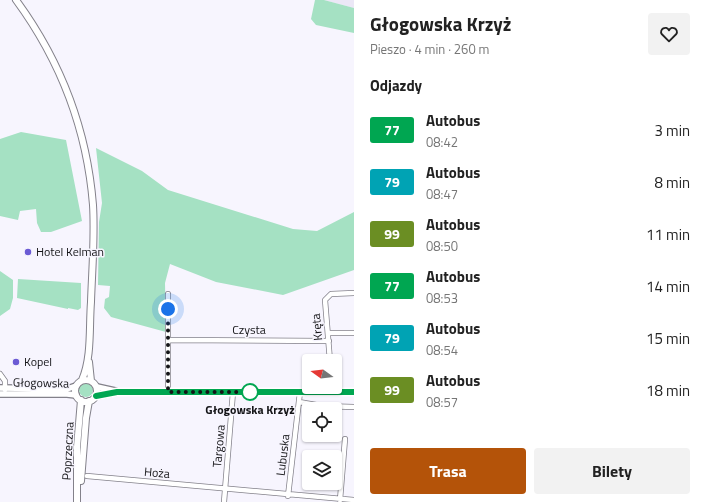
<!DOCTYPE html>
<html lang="pl">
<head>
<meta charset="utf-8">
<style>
	body { margin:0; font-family:"Titillium Web",sans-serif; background:#f2f2f2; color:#222; height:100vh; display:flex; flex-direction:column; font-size:15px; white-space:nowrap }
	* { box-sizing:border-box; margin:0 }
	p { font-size:13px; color:#767676 }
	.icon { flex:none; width:22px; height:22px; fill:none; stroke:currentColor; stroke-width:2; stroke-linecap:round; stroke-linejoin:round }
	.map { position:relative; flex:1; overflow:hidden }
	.sheet { display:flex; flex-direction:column; background:#fff; width:352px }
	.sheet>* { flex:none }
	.badge { padding:0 8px; border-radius:3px; font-size:14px; line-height:26px }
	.needle { width:26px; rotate:285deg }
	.buttons { position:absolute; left:302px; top:354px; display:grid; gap:8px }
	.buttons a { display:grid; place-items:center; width:40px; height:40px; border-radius:4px; background:#fff; box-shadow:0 1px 3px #0004; font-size:20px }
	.you { position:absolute; width:20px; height:20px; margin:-10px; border:3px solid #fff; border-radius:50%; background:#1a73e8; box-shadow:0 0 0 6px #1a73e833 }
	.map>.badge { position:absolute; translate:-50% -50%; box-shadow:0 0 0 2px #fff }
	h2 { padding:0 16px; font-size:15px; line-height:36px }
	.round { display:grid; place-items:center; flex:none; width:42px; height:42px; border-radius:4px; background:#f2f2f2 }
	.summary { display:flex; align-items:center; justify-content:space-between; height:68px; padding:0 16px }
	h1 { font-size:19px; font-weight:700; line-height:30px }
	.cta { display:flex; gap:8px; margin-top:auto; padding:8px 16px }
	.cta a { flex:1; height:46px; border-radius:4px; background:#b45309; color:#fff; font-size:16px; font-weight:700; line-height:46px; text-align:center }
	.cta a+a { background:#f2f2f2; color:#222 }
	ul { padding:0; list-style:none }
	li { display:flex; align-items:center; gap:12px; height:52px; padding:0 16px }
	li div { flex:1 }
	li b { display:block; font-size:15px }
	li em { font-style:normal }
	li .badge { min-width:44px; font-weight:700; text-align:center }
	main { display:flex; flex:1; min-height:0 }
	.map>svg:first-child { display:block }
</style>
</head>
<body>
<main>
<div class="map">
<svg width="354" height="502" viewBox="0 0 354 502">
	<rect width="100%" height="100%" fill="#f7f5fe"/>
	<!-- built -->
	<path fill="#ebe7f6" d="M324,0H354V8Z"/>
	<!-- green -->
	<path fill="#a5e1c3" d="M315,0H324L354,8V33L316,25L311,19Z
		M21,132L66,140L82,221L51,232H41L37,223L36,209L20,211L18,220L0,216V139Z
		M96,148L142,171L168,190L293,229L317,231L354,212V270L283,295L216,282L170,264L165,283L166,332L111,317L104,308L105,299L109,297L110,286L98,285L99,222L102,203Z
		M0,271L13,280V298L10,309L0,316Z
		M18,279L81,283V308L78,310L68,308V309L17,298Z
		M79 390a7 7 0 1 1 14 0a7 7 0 1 1-14 0Z"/>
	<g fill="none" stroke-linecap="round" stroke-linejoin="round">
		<!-- minor casing -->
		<g stroke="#83818a" stroke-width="6">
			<path id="minor" d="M168,294V392
				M328,333H354
				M169,340L329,341
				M330,361L325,300L331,294L354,293
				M0,374L5,381V390
				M299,402L322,406L354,407
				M87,476L354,500
				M288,496L300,392
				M340,500L345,439
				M224,502L233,392"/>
		</g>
		<!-- tertiary casing -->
		<g stroke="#83818a" stroke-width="8">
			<path id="tertiary" d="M97,387L115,391
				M0,388L67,389L76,386
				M0,394H67L76,395
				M96,396L117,392H354"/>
		</g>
		<!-- secondary casing -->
		<g stroke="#83818a" stroke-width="8">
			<path id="secondary" d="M16,0C60,60 87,130 93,205C95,237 92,270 91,302C89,327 92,357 82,380
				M89,362L91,381
				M75 391a11 11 0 1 1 22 0a11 11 0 1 1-22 0Z
				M81,481L86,418L89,401
				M77,502V447L81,400"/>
		</g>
		<!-- minor -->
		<use href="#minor" stroke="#fff" stroke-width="4.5"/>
		<!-- tertiary -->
		<use href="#tertiary" stroke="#fff" stroke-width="5.5"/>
		<!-- secondary -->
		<use href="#secondary" stroke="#fff" stroke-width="6"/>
	</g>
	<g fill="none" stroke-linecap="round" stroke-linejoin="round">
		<!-- line casing -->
		<g stroke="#fff" stroke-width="9">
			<path id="line" d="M96,396L117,392H354"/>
		</g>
		<!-- line -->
		<use href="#line" stroke="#00a651" stroke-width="6"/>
		<!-- walk -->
		<path stroke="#141417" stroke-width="4" stroke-dasharray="0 7.2" d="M168,309V392H250"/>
	</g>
	<!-- markers -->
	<g fill="#6b5ad4" stroke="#f7f5fe" stroke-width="1.5">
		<circle cx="28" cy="252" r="4"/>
		<circle cx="16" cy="362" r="4"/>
	</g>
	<circle fill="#fff" stroke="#00a651" stroke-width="2" cx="250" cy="392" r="8"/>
	<g text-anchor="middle" stroke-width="3" stroke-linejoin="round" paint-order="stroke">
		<!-- poi labels -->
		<g font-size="12" fill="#141417" stroke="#f7f5fe" text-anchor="start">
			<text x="36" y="256">Hotel Kelman</text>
			<text x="24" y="366">Kopel</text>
		</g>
		<!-- street labels -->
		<g font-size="12" fill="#141417" stroke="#f7f5fe">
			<text transform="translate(317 327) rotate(-95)" y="4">Kręta</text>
			<text x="249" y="334">Czysta</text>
			<text transform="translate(41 383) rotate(1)" y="4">Głogowska</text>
			<text transform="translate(219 446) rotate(-85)" y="4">Targowa</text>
			<text transform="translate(68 451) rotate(-87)" y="4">Poprzeczna</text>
			<text transform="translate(283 455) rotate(-83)" y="4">Lubuska</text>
			<text transform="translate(157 473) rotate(5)" y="4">Hoża</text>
		</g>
		<!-- stop labels -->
		<g font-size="12" font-weight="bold" fill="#141417" stroke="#f7f5fe">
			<text x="250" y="414">Głogowska Krzyż</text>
		</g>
	</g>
</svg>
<div class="buttons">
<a><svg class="needle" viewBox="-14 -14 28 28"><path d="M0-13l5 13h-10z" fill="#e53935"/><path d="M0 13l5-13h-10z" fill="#767676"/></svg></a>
<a><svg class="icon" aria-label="locate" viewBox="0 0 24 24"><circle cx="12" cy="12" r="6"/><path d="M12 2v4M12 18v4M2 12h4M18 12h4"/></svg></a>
<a><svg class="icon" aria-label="layers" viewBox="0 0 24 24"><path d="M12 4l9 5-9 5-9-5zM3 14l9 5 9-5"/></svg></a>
</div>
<div class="you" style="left:168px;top:309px"></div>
</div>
<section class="sheet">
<div class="summary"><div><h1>Głogowska Krzyż</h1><p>Pieszo · 4 min · 260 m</p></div><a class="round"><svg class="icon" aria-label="heart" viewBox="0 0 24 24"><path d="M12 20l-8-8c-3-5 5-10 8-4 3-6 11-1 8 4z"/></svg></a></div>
<h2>Odjazdy</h2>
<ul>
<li><span class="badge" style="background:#00a651;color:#fff">77</span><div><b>Autobus</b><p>08:42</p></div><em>3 min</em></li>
<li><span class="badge" style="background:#00a3b4;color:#fff">79</span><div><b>Autobus</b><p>08:47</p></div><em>8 min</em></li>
<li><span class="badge" style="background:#6b8e23;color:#fff">99</span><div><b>Autobus</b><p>08:50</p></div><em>11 min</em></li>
<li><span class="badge" style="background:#00a651;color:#fff">77</span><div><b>Autobus</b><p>08:53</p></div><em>14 min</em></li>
<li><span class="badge" style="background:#00a3b4;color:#fff">79</span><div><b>Autobus</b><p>08:54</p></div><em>15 min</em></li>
<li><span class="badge" style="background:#6b8e23;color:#fff">99</span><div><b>Autobus</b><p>08:57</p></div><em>18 min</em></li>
</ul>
<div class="cta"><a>Trasa</a><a>Bilety</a></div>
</section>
</main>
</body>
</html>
